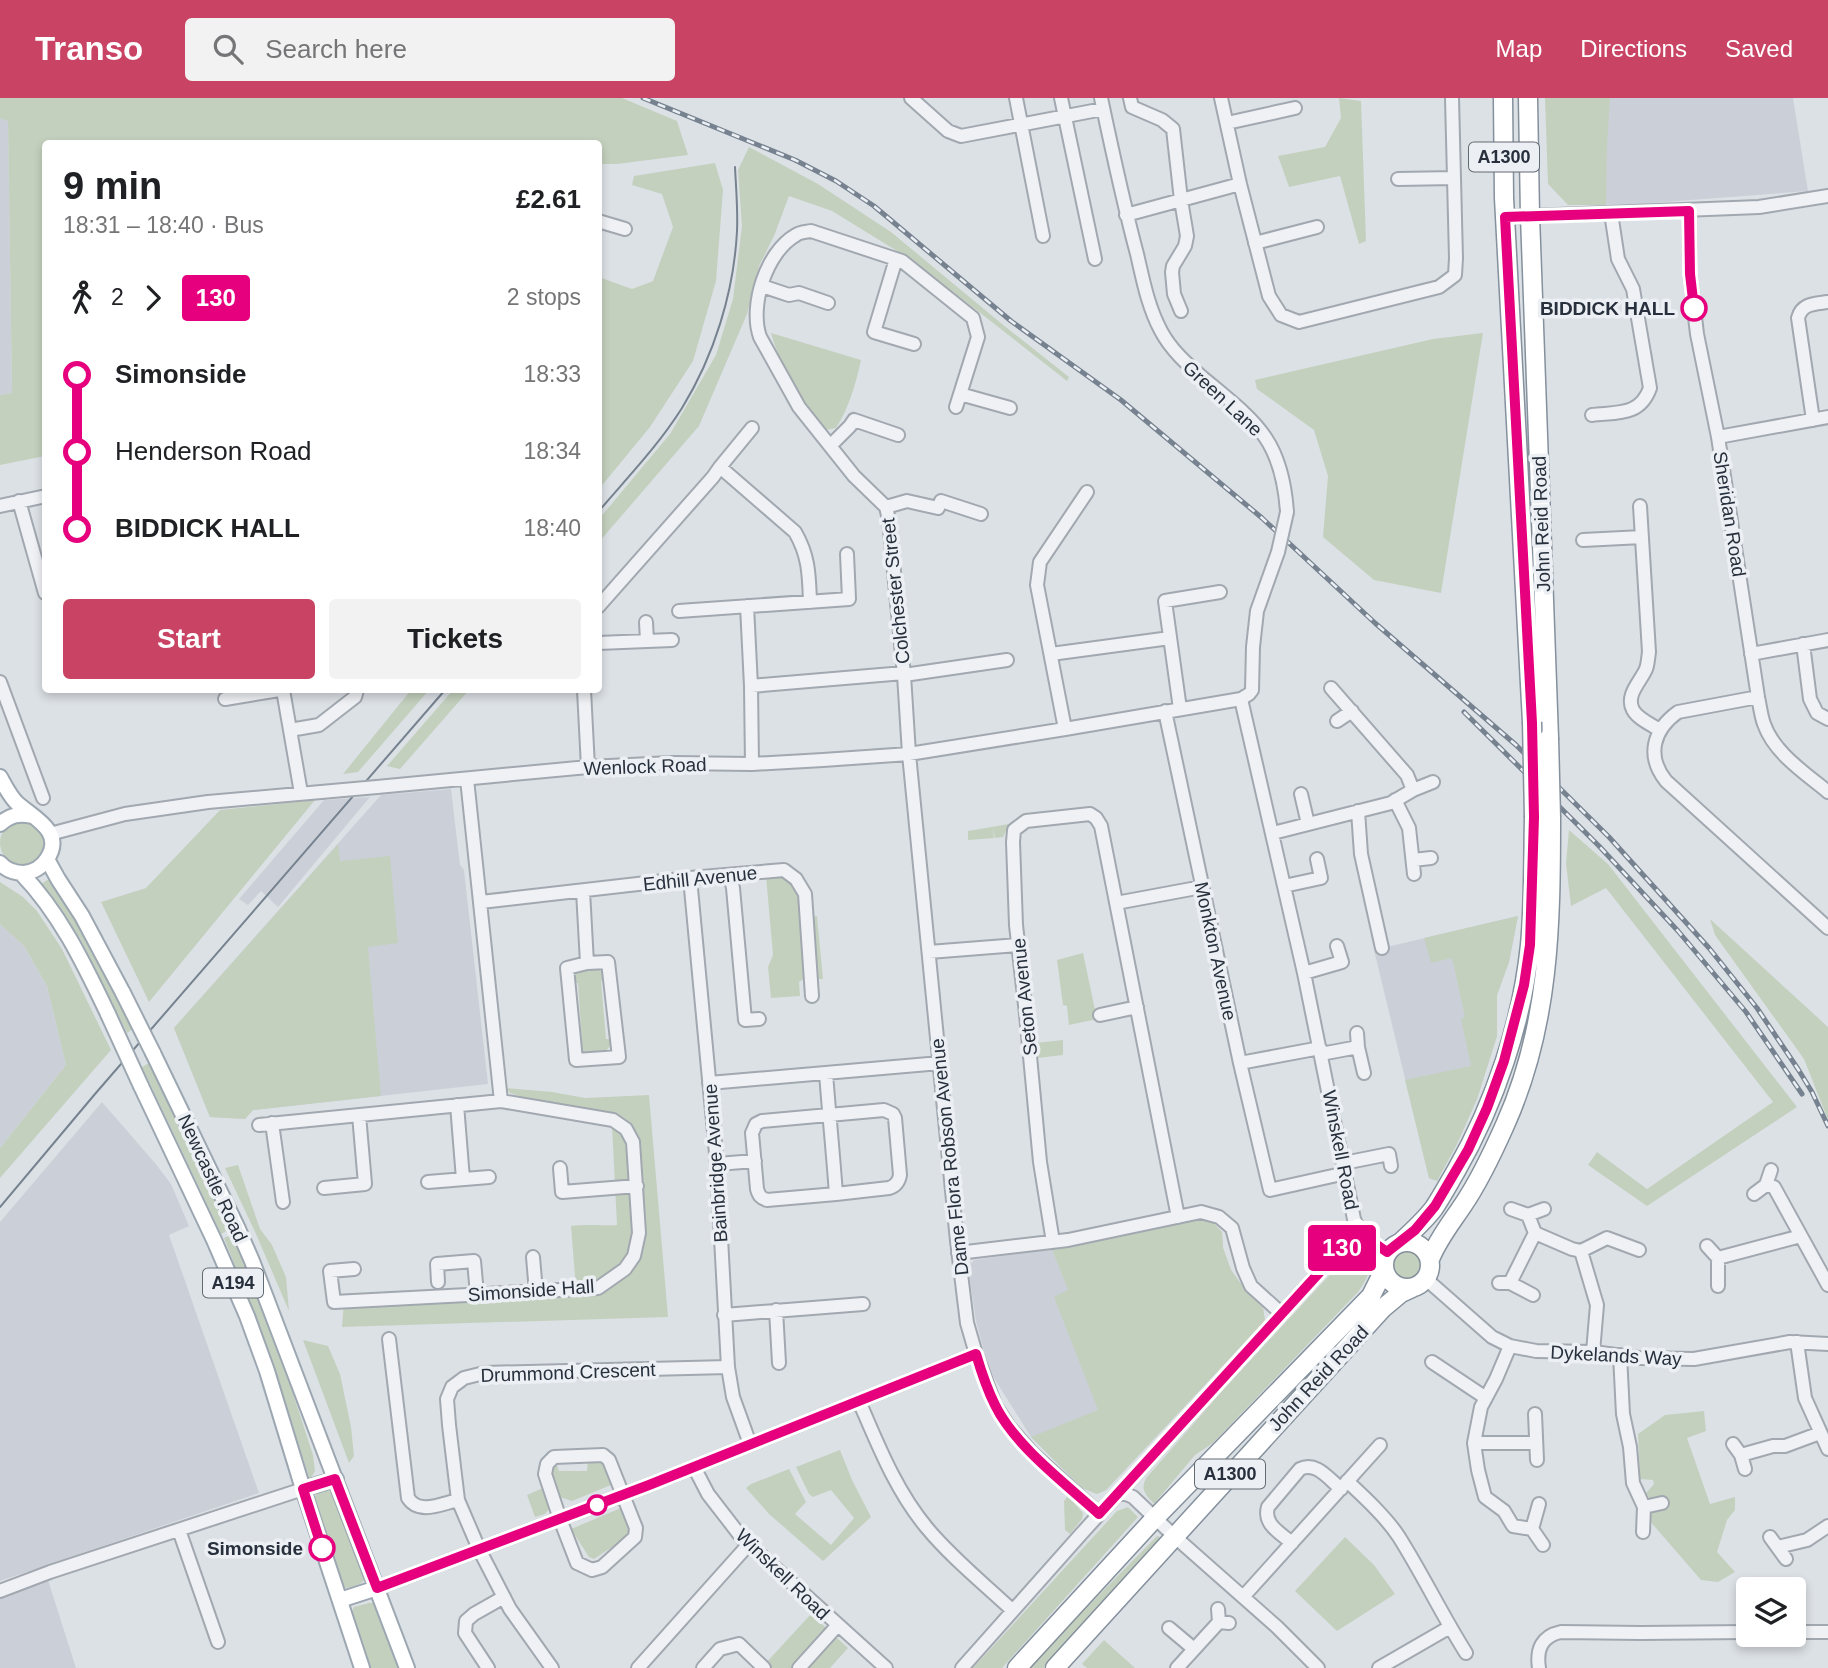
<!DOCTYPE html>
<html lang="en">
<head>
<meta charset="utf-8">
<style>
	body { margin:0; font-family:Helvetica,sans-serif; background:#f2f2f2; color:#202124; height:100vh; display:flex; flex-direction:column; font-size:26px; white-space:nowrap }
	* { box-sizing:border-box; margin:0 }
	p { font-size:23px; color:#757577 }
	.icon { flex:none; width:38px; height:38px; fill:none; stroke:currentColor; stroke-width:2; stroke-linecap:round; stroke-linejoin:round }
	.map { position:relative; flex:1; overflow:hidden }
	.sheet { position:absolute; left:42px; top:42px; width:560px; height:553px; display:flex; flex-direction:column; background:#fff; border-radius:7px; box-shadow:0 4px 10px #0003 }
	.sheet>* { flex:none }
	.badge { padding:0 14px; border-radius:5px; font-size:24px; line-height:46px }
	.controls { position:absolute; left:1736px; top:1479px; display:grid; gap:14px }
	.controls a { display:grid; place-items:center; width:70px; height:70px; border-radius:7px; background:#fff; box-shadow:0 4px 10px #0003; font-size:35px }
	.map>.badge { position:absolute; translate:-50% -50%; box-shadow:0 0 0 4px #fff }
	.legs { display:flex; align-items:center; gap:10px; height:77px; padding:0 21px; font-size:23px }
	.legs p { margin-inline-start:auto }
	.summary { display:flex; align-items:center; justify-content:space-between; height:119px; padding:0 21px }
	h1 { font-size:38px; font-weight:600; line-height:52px }
	.cta { display:flex; gap:14px; margin-top:auto; padding:14px 21px }
	.cta a { flex:1; height:80px; border-radius:7px; background:#c94364; color:#fff; font-size:28px; font-weight:600; line-height:80px; text-align:center }
	.cta a+a { background:#f2f2f2; color:#202124 }
	ul { padding:0 21px; list-style:none }
	li { display:flex; align-items:center; gap:24px; height:77px; font-size:26px }
	li i { display:grid; place-items:center; width:10px; height:100%; margin:0 9px; background:currentColor }
	li i::after { content:''; width:18px; height:18px; margin:-9px; border:5px solid; border-radius:50%; background:#fff }
	li p { margin-inline-start:auto }
	li:first-child i { background:linear-gradient(#0000 50%,currentColor 0) }
	li:last-child i { background:linear-gradient(currentColor 50%,#0000 0) }
	header { display:flex; align-items:center; gap:42px; box-sizing:border-box; height:98px; padding:0 35px; background:#c94364; color:#fff }
	header strong { font-size:33px }
	nav { display:flex; gap:38px; margin-inline-start:auto; font-size:24px }
	.search { width:490px; height:63px; background:#f2f2f2; display:flex; align-items:center; gap:18px; box-sizing:border-box; padding:0 24px; border-radius:7px; color:#757577; font-size:26px }
	.map>svg:first-child { display:block }
</style>
</head>
<body>
<header>
<strong>Transo</strong>
<div class="search"><svg class="icon" aria-label="search" viewBox="0 0 24 24"><circle cx="10" cy="10" r="6"/><path d="M15 15l6 6"/></svg>Search here</div>
<nav><a>Map</a><a>Directions</a><a>Saved</a></nav>
</header>
<div class="map">
<svg width="1828" height="1570" viewBox="0 0 1828 1570">
	<rect width="100%" height="100%" fill="#dce1e6"/>
	<!-- built -->
	<path fill="#cbd0d8" d="M0,0H5L8,22L12,295L0,297Z
		M1545,0H1793L1808,93L1639,106L1568,107Z
		M451,691L460,767L464,772L488,986L253,1012L245,1021L210,1019L174,930L381,697Z
		M370,699L278,809L261,793L248,807L239,801L324,702Z
		M1518,818L1509,864L1497,897V938L1477,1001L1457,1046L1437,1083L1429,1080L1374,852Z
		M0,826L24,848L47,888L66,967L0,1050Z
		M102,1004L155,1065L171,1086L189,1128L169,1137L259,1395L0,1483V1124Z
		M1203,1120L1222,1134L1223,1150L1231,1172L1246,1193L1263,1210L1265,1223L1106,1392L1097,1396L1082,1390L1031,1339L989,1272L976,1223L968,1169L974,1162L1052,1151Z
		M48,1482L76,1570H0V1499Z"/>
	<!-- green -->
	<path fill="#c4d0be" d="M0,0H622L677,23L688,57L617,66H599L598,46H46L45,358L0,367V297L12,295L8,23L0,20Z
		M1339,0L1361,3L1366,143L1359,146L1340,78L1289,89L1278,58L1325,49L1341,20Z
		M1545,0H1610L1607,47L1606,107H1568L1548,86Z
		M749,49L818,86L891,134L1002,226L1069,279L1067,283L974,210L902,156L832,113L789,98L774,138L759,168L747,216L699,328L599,444V421L670,336L716,257L733,201L742,128L738,72Z
		M715,65L723,92L716,183L693,263L650,329L599,391V179L632,191L653,183L673,129L662,96L632,87L634,78Z
		M771,235L861,262C856,285 849,310 836,330L826,332C802,303 781,271 771,235Z
		M1483,235L1441,495L1374,482L1323,439L1328,378L1314,332L1257,291L1255,282L1433,241Z
		M411,592H429L358,674L343,676Z
		M453,592H469L400,671L387,668Z
		M315,702L149,904L101,804L146,790L220,712Z
		M0 745a22 22 0 1 1 44 0a22 22 0 1 1-44 0Z
		M1009,726L1003,739L995,740L993,730L994,740L968,742V733Z
		M1569,732L1608,766L1797,1009L1647,1108L1588,1067L1597,1054L1647,1091L1773,1004L1606,790L1571,808L1566,765Z
		M338,746L340,763L390,758L398,845L368,849L381,998L253,1012L245,1021L210,1019L174,930Z
		M785,777L798,792L805,877V880L799,884L800,898L771,900L768,869L773,857L766,778Z
		M49,781L74,815L84,832L133,931L127,935L80,840L41,786Z
		M0,784L23,799L37,813L62,851L111,952L0,1080V1050L66,967L47,888L24,848L0,826Z
		M817,818L823,881H816L809,819Z
		M1518,818L1509,864L1497,897V938L1477,1001L1457,1046L1437,1083L1429,1080L1405,982L1471,968L1461,921L1465,919L1452,860L1431,865L1424,840Z
		M1710,821L1828,929V1022L1804,961L1715,837Z
		M1083,855L1097,921L1069,927L1067,908L1063,907L1057,862Z
		M592,869C600,871 603,874 606,881L601,883L606,941H613C607,961 586,963 576,945L582,944L578,885H570C575,872 580,871 592,869Z
		M1063,942V957L1037,960L1036,945Z
		M149,965L232,1130L221,1136L142,969Z
		M506,990L552,994L585,1000L649,997L668,1219L342,1229L344,1203L576,1191L571,1128C588,1126 601,1128 617,1127L612,1028L519,1000V998L510,995Z
		M238,1067L260,1131L272,1147L286,1179L289,1213L256,1136L225,1070Z
		M1203,1120L1211,1122L1222,1134L1223,1150L1231,1172L1246,1193L1263,1210L1265,1223L1106,1392L1097,1396L1082,1390L1031,1339L1098,1312L1054,1199L1068,1192L1052,1151Z
		M233,1136L274,1237L313,1357L315,1373L310,1382L269,1254L224,1140Z
		M1358,1151C1380,1159 1368,1180 1358,1194L1213,1345L1195,1357L1154,1406C1146,1397 1139,1391 1147,1379L1224,1291L1350,1155Z
		M1391 1168a16 16 0 1 1 32 0a16 16 0 1 1-32 0Z
		M303,1242L328,1248L340,1276L351,1329L354,1358L349,1365Z
		M1704,1313L1706,1333L1687,1340L1710,1406L1735,1399V1412L1727,1422L1717,1454L1735,1474L1718,1484L1701,1482L1649,1422V1415L1663,1410L1665,1400H1649L1646,1395L1654,1386L1653,1382L1640,1381L1638,1336L1665,1317Z
		M840,1352L852,1382L871,1419L823,1463L769,1416L746,1390L751,1386L789,1371L806,1404L795,1416L831,1447L854,1420L831,1392L813,1399L809,1396L796,1369Z
		M588,1362L596,1363L602,1366L611,1387L572,1403L560,1399L552,1378L553,1371L557,1367L559,1373H587Z
		M543,1390L549,1411L545,1416L535,1419L527,1397Z
		M327,1392L336,1396L366,1480C361,1487 353,1489 345,1490L341,1487L313,1400L318,1395Z
		M1068,1398L1083,1415L1082,1421L1070,1436L1065,1432L1064,1403Z
		M1128,1409L1138,1419L1002,1570H973L1117,1413Z
		M621,1410L630,1437L594,1461L589,1459L571,1431Z
		M1157,1438L1160,1439L1158,1444L1043,1570H1027Z
		M1345,1439L1374,1467L1395,1496L1337,1533L1295,1493Z
		M369,1505H374L378,1509L399,1570H368L351,1515L354,1509Z
		M811,1516L848,1550L830,1570H769L765,1566Z
		M1104,1542L1135,1570H1087L1082,1566Z"/>
	<g fill="none" stroke-linecap="round" stroke-linejoin="round">
		<!-- minor casing -->
		<g stroke="#a2a8b0" stroke-width="16">
			<path id="minor" d="M911,0L948,33L961,38L1103,11
				M1016,0L1043,138
				M1061,0L1095,161
				M1101,0C1112,52 1123,104 1137,156C1143,182 1148,209 1161,233C1171,252 1187,266 1203,280C1256,324 1282,341 1287,414
				M1130,0L1132,9L1162,22L1173,31L1181,102L1187,138L1185,148L1173,168L1172,174L1174,196L1181,213
				M1221,0L1240,86L1269,198L1281,217L1299,224L1439,189L1455,177L1456,160L1452,0
				M1227,25L1295,10
				M1398,81L1454,80
				M1689,113L1690,176L1697,236L1718,339L1758,599C1760,608 1761,618 1764,626C1774,655 1805,675 1828,694
				M1126,117L1240,86
				M1505,119L1759,109L1828,98
				M598,123L625,131
				M1255,145L1317,129
				M896,161L874,234L914,246
				M762,188L789,197L799,195L828,205
				M960,296L1010,310
				M956,309L978,239L973,220L902,163L811,133C806,134 800,134 796,137C766,154 749,208 760,239L799,309L854,378L886,409L889,422L904,577L909,656L957,1143L967,1225L976,1256L995,1307L1009,1329L1033,1356L1099,1416
				M1592,317C1618,314 1640,318 1650,290L1633,191L1618,161L1611,115
				M1813,322L1798,220C1802,205 1815,206 1828,204
				M1718,339L1828,319
				M830,348L850,328L854,322L898,337
				M720,369L752,330
				M19,403L45,495
				M0,408L46,398
				M1640,408L1649,554C1648,560 1648,566 1646,571C1641,583 1625,597 1633,612C1638,621 1652,627 1660,632
				M886,409L907,403L938,410L941,403L981,416
				M1583,442L1642,439
				M747,508L751,588L752,666
				M598,509L713,379L720,369L795,434C809,458 809,477 810,504
				M679,513L849,501L847,456
				M646,524L647,543
				M598,545L672,542
				M1803,546L1810,601L1817,615L1828,621
				M1051,556L1170,540
				M1751,556L1828,542
				M904,577L1007,562
				M0,584L43,700
				M751,588L904,575
				M1331,590L1407,677L1413,692
				M283,592L301,695
				M584,592L588,669
				M1758,599L1678,614C1653,632 1646,658 1666,683L1828,830
				M225,601L279,592
				M1241,601L1304,875L1354,1121C1360,1137 1373,1145 1387,1154
				M1180,611L1165,503L1220,494
				M1165,613L1240,965L1270,1092L1346,1075
				M1337,623L1352,613
				M1065,631L1037,487L1040,464L1087,394
				M290,632L319,627L355,599L357,592
				M467,681L501,1003
				M377,689L588,669L672,665L752,666L823,662L909,656L1065,631L1241,601L1249,596L1252,592L1253,549L1257,513L1278,454
				M1301,696L1308,726
				M1395,702L1409,730L1414,776
				M1358,713L1361,756L1382,850
				M1273,735L1391,705L1413,692L1433,684
				M50,736L125,716L208,704L321,694
				M1413,762L1431,760
				M730,777L733,790L745,922L759,921
				M690,780L717,1066L728,1269L733,1299L750,1346
				M1284,788L1321,780L1317,761
				M583,793L587,865L608,864L619,959L576,962L567,870L587,865
				M481,804L690,780L784,772L796,781L805,796L812,898
				M1116,805L1202,789
				M929,854L1018,847
				M1304,875L1342,864L1337,848
				M1100,917L1137,909
				M1357,935L1358,949
				M1321,956L1358,949L1364,975
				M1240,965L1320,950
				M826,975C829,1015 833,1055 836,1096L767,1102C761,1100 759,1098 757,1091L752,1035L756,1026L762,1023L884,1012L893,1016L895,1020L900,1077C899,1083 896,1088 889,1090L836,1096
				M709,985L940,965
				M457,1007L463,1081
				M272,1025L283,1104
				M259,1027L501,1003L613,1022L626,1031L633,1044L639,1135L634,1158L625,1171L598,1190L334,1204L330,1173L354,1171
				M1344,1065L1389,1056L1391,1068
				M717,1066L755,1063
				M560,1070L562,1094L637,1088
				M1771,1072L1766,1087L1774,1089L1828,1187
				M428,1084L489,1079
				M324,1090L365,1086L359,1017
				M1754,1096L1766,1087
				M1511,1111L1528,1117
				M1528,1117L1535,1135
				M1528,1117L1544,1111
				M1535,1135L1572,1151L1581,1153L1607,1140L1639,1152
				M1053,1144L1040,1064L1026,916L1016,827L1013,744L1014,732L1026,723L1090,716L1096,720L1101,728L1178,1119
				M1707,1148L1718,1160V1188
				M1581,1153L1597,1207L1593,1254
				M958,1155L1068,1142L1201,1114L1219,1119L1232,1130L1243,1170L1251,1188L1282,1216
				M533,1159L536,1194
				M1718,1160L1801,1138
				M1426,1181L1492,1239L1510,1248L1536,1253L1593,1254L1639,1260L1694,1261L1790,1244L1828,1246
				M438,1184L437,1166L474,1163L477,1196
				M1499,1185H1510L1533,1197
				M1510,1185L1535,1135
				M776,1212L779,1265
				M724,1217L863,1206
				M389,1241L408,1400C419,1417 441,1406 458,1402
				M1797,1244L1805,1300L1828,1351
				M1510,1248L1496,1281L1481,1309L1474,1345L1478,1372L1485,1399L1504,1413L1513,1428L1532,1431L1543,1447
				M1620,1257L1623,1316L1630,1349L1633,1385L1644,1409L1643,1434
				M1432,1264L1486,1300
				M859,1303C878,1347 896,1393 927,1430C952,1460 983,1485 1012,1512
				M1535,1316L1537,1362
				M1474,1345H1535
				M1733,1346L1741,1357L1745,1371
				M603,1357L609,1362L636,1430L635,1439L602,1469L592,1472L577,1465L560,1421L545,1376L547,1366L554,1359Z
				M1741,1357L1773,1348H1785L1820,1335
				M694,1369L708,1396L742,1440L886,1570
				M1347,1383C1364,1399 1386,1419 1399,1439C1423,1477 1442,1517 1466,1555
				M1118,1396H1126L1133,1399L1174,1438L1277,1529L1318,1570
				M1644,1409L1662,1405
				M1532,1431L1539,1406
				M179,1432L218,1544
				M1770,1439L1786,1461
				M1292,1445C1279,1434 1263,1426 1268,1409L1300,1371C1316,1363 1328,1380 1341,1391
				M1778,1449L1807,1442L1828,1428
				M377,1490L649,1387L976,1256
				M0,1493L50,1474L303,1391
				M1243,1499L1380,1347
				M1218,1511L1219,1524L1229,1525
				M1169,1530L1194,1551
				M1794,1534H1828
				M488,1570L465,1535L466,1523L474,1516L504,1499
				M552,1570L510,1511L479,1451L458,1402L449,1327L447,1301L452,1289L464,1280L484,1275L728,1269
				M638,1570L749,1446
				M703,1570L720,1551L739,1546L764,1570
				M799,1570L837,1528
				M962,1570L1082,1435L1339,1153L1358,1129
				M1177,1570L1219,1524
				M1379,1570L1450,1529
				M1539,1570C1536,1551 1542,1538 1561,1534L1641,1535L1748,1534"/>
		</g>
		<!-- major casing -->
		<g stroke="#9ca7b1" stroke-width="18">
			<path id="major" d="M0,679C5,688 10,699 18,706C34,720 65,734 47,761C42,769 33,774 24,775C15,775 6,772 0,765
				M0,726C10,717 19,715 32,718
				M47,761L58,781L82,818L123,895
				M21,775C60,815 84,866 108,916
				M153,955L238,1131L252,1163L407,1570
				M141,988L214,1142L247,1218L267,1273L303,1391L362,1570
				M303,1391L336,1381
				M340,1502L377,1490"/>
		</g>
		<!-- highway casing -->
		<g stroke="#84909c" stroke-width="21">
			<path id="highway" d="M1503,0L1504,100L1532,624
				M1528,0L1530,118L1549,640
				M1384 1167a23 23 0 1 1 46 0a23 23 0 1 1-46 0Z
				M1401,1144C1413,1133 1425,1122 1434,1110C1442,1098 1449,1085 1456,1073C1495,1005 1522,925 1530,847C1534,804 1533,761 1534,719
				M1430,1161C1438,1141 1451,1125 1463,1107C1480,1082 1493,1054 1505,1027C1550,927 1551,826 1551,719
				M1017,1570L1155,1420L1371,1198L1384,1172
				M1055,1570L1383,1210L1401,1195L1412,1190"/>
		</g>
		<!-- minor -->
		<use href="#minor" stroke="#eff1f5" stroke-width="12"/>
		<!-- major -->
		<use href="#major" stroke="#fff" stroke-width="14"/>
		<!-- highway -->
		<use href="#highway" stroke="#fff" stroke-width="18"/>
		<!-- tram -->
		<path stroke="#76828f" stroke-width="2" d="M598,414C627,380 658,348 682,310C714,258 734,194 737,133C738,112 736,90 735,69
			M0,1109L95,996L445,592"/>
		<!-- rail casing -->
		<g stroke="#76828f" stroke-width="5">
			<path id="rail" d="M643,0L795,62L836,83L874,108L1011,223L1121,302L1262,420L1375,525L1516,647L1609,739L1709,850L1757,910L1798,971L1812,994L1828,1028
				M1464,614L1599,748L1678,833L1746,914L1802,996"/>
		</g>
		<!-- rail -->
		<use href="#rail" stroke="#ecf0f4" stroke-width="2.5" stroke-dasharray="8" stroke-linecap="butt"/>
		<!-- minor-bridge casing -->
		<g stroke="#a2a8b0" stroke-width="16" stroke-linecap="butt">
			<path id="minor-bridge" d="M1278,454L1287,414
				M321,694L377,689"/>
		</g>
		<!-- major-bridge casing -->
		<g stroke="#9ca7b1" stroke-width="18" stroke-linecap="butt">
			<path id="major-bridge" d="M123,895L153,955
				M108,916L141,988"/>
		</g>
		<!-- highway-bridge casing -->
		<g stroke="#84909c" stroke-width="21" stroke-linecap="butt">
			<path id="highway-bridge" d="M1532,624L1534,719
				M1549,640L1551,719"/>
		</g>
		<!-- minor-bridge -->
		<use href="#minor-bridge" stroke="#eff1f5" stroke-width="12"/>
		<!-- major-bridge -->
		<use href="#major-bridge" stroke="#fff" stroke-width="14"/>
		<!-- highway-bridge -->
		<use href="#highway-bridge" stroke="#fff" stroke-width="18"/>
	</g>
	<g fill="none" stroke-linecap="round" stroke-linejoin="round">
		<!-- line-1 casing -->
		<g stroke="#fff" stroke-width="16">
			<path id="line-1" d="M322,1450L303,1391L335,1381L377,1490L649,1387L976,1256C981,1273 987,1291 995,1307C1015,1348 1065,1385 1099,1416L1339,1153L1358,1129L1367,1140L1387,1154L1415,1132L1435,1108L1468,1052L1487,1010L1504,963L1524,887L1530,847L1534,719L1532,625L1505,119L1689,113L1690,176L1694,210"/>
		</g>
		<!-- line-1 -->
		<use href="#line-1" stroke="#e6007e" stroke-width="10"/>
	</g>
	<!-- markers -->
	<g fill="#fff" stroke="#e6007e" stroke-width="3.5">
		<circle cx="1694" cy="210" r="12"/>
		<circle cx="597" cy="1407" r="9"/>
		<circle cx="322" cy="1450" r="12"/>
	</g>
	<g text-anchor="middle" stroke-width="7" stroke-linejoin="round" paint-order="stroke">
		<!-- shield labels -->
		<g fill="#ecf0f4" stroke="#626a73" stroke-width="2">
			<rect x="1469" y="44.5" width="70" height="29" rx="5"/>
			<rect x="203" y="1170.5" width="60" height="29" rx="5"/>
			<rect x="1195" y="1361.5" width="70" height="29" rx="5"/>
		</g>
		<g font-size="18" font-weight="bold" fill="#27303c">
			<text x="1504" y="65">A1300</text>
			<text x="233" y="1191">A194</text>
			<text x="1230" y="1382">A1300</text>
		</g>
		<!-- stop labels -->
		<g font-size="19" font-weight="bold" fill="#27303c" stroke="#ecf0f4" text-anchor="end">
			<text x="1675" y="217">BIDDICK HALL</text>
			<text x="303" y="1457">Simonside</text>
		</g>
		<!-- street labels -->
		<g font-size="19" fill="#27303c" stroke="#ecf0f4">
			<text transform="translate(1223 300) rotate(43)" y="7">Green Lane</text>
			<text transform="translate(1730 416) rotate(81)" y="7">Sheridan Road</text>
			<text transform="translate(1541 426) rotate(-92)" y="7">John Reid Road</text>
			<text transform="translate(895 493) rotate(-96)" y="7">Colchester Street</text>
			<text transform="translate(645 668) rotate(-2)" y="7">Wenlock Road</text>
			<text transform="translate(700 780) rotate(-6)" y="7">Edhill Avenue</text>
			<text transform="translate(1216 853) rotate(78)" y="7">Monkton Avenue</text>
			<text transform="translate(1024 899) rotate(-96)" y="7">Seton Avenue</text>
			<text transform="translate(1341 1052) rotate(79)" y="7">Winskell Road</text>
			<text transform="translate(949 1059) rotate(-96)" y="7">Dame Flora Robson Avenue</text>
			<text transform="translate(715 1065) rotate(-94)" y="7">Bainbridge Avenue</text>
			<text transform="translate(213 1080) rotate(65)" y="7">Newcastle Road</text>
			<text transform="translate(531 1192) rotate(-4)" y="7">Simonside Hall</text>
			<text transform="translate(1616 1257) rotate(3)" y="7">Dykelands Way</text>
			<text transform="translate(568 1274) rotate(-2)" y="7">Drummond Crescent</text>
			<text transform="translate(1318 1280) rotate(-47)" y="7">John Reid Road</text>
			<text transform="translate(783 1476) rotate(44)" y="7">Winskell Road</text>
		</g>
	</g>
</svg>
<div class="controls">
<a><svg class="icon" aria-label="layers" viewBox="0 0 24 24"><path d="M12 4l9 5-9 5-9-5zM3 14l9 5 9-5"/></svg></a>
</div>
<b class="badge" style="left:1342px;top:1150px;background:#e6007e;color:#fff">130</b>
<section class="sheet">
<div class="summary"><div><h1>9 min</h1><p>18:31 – 18:40 · Bus</p></div><b>£2.61</b></div>
<div class="legs"><svg class="icon" aria-label="walk" viewBox="0 0 24 24"><circle cx="13" cy="4" r="2"/><path d="M13 8l-2 6 4 7M11 14l-3 7M7 12l3-4h3l4 4"/></svg>2<svg class="icon" aria-label="forward" viewBox="0 0 24 24"><path d="M9 5l7 7-7 7"/></svg><b class="badge" style="background:#e6007e;color:#fff">130</b><p>2 stops</p></div>
<ul>
<li><i style="color:#e6007e"></i><b>Simonside</b><p>18:33</p></li>
<li><i style="color:#e6007e"></i><span>Henderson Road</span><p>18:34</p></li>
<li><i style="color:#e6007e"></i><b>BIDDICK HALL</b><p>18:40</p></li>
</ul>
<div class="cta"><a>Start</a><a>Tickets</a></div>
</section>
</div>
</body>
</html>
